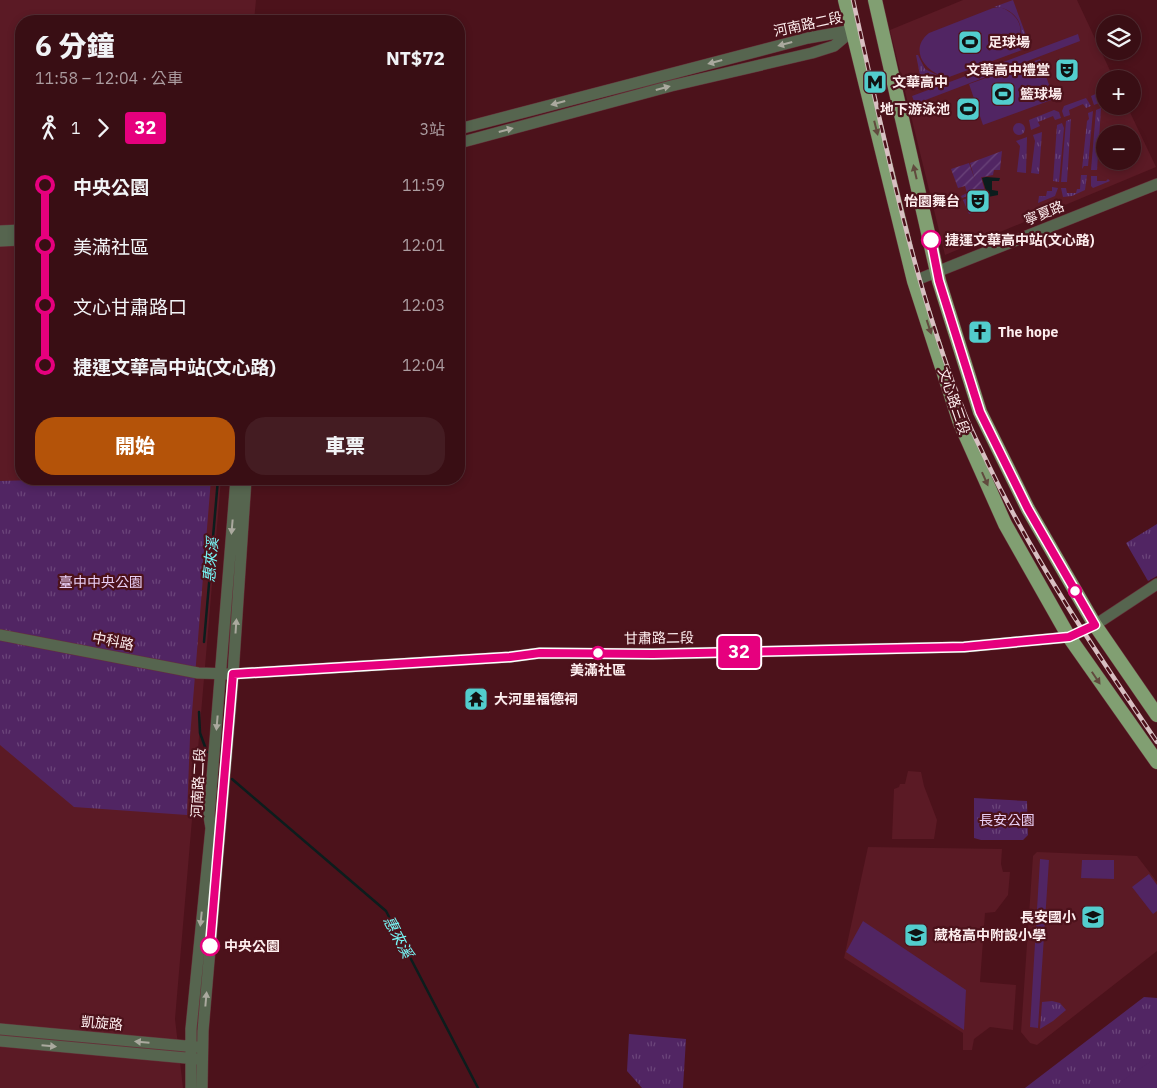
<!DOCTYPE html>
<html lang="zh-TW">
<head>
<meta charset="utf-8">
<style>
	body { margin:0; font-family:"IBM Plex Sans","Noto Sans TC",sans-serif; background:#441c22; color:#f1f3f6; height:100vh; display:flex; flex-direction:column; font-size:19px; white-space:nowrap }
	* { box-sizing:border-box; margin:0 }
	p { font-size:16px; color:#ab9ca0 }
	.icon { flex:none; width:28px; height:28px; fill:none; stroke:currentColor; stroke-width:2; stroke-linecap:round; stroke-linejoin:round }
	.map { position:relative; flex:1; overflow:hidden }
	.details { position:absolute; left:15px; top:15px; width:450px; height:470px; display:flex; flex-direction:column; background:#390e14; border-radius:20px; box-shadow:0 2px 8px #0003,0 0 0 1px #532e34 }
	.details>* { flex:none }
	.badge { padding:0 10px; border-radius:4px; font-size:18px; line-height:32px }
	.tools { position:absolute; left:1096px; top:15px; display:grid; gap:10px }
	.tools a { display:grid; place-items:center; width:45px; height:45px; border-radius:50%; background:#390e14; box-shadow:0 2px 8px #0003,0 0 0 1px #532e34; font-size:25px }
	.map>.badge { position:absolute; translate:-50% -50%; box-shadow:0 0 0 2px #fff }
	.legs { display:flex; align-items:center; gap:8px; height:55px; padding:0 20px; font-size:16px }
	.legs p { margin-inline-start:auto }
	.overview { display:flex; align-items:center; justify-content:space-between; height:85px; padding:0 20px }
	h1 { font-size:28px; font-weight:800; line-height:38px }
	.action { display:flex; gap:10px; margin-top:auto; padding:10px 20px }
	.action a { flex:1; height:58px; border-radius:20px; background:#b45309; color:#fff; font-size:20px; font-weight:800; line-height:58px; text-align:center }
	.action a+a { background:#441c22; color:#f1f3f6 }
	ul { padding:0 20px; list-style:none }
	li { display:flex; align-items:center; gap:18px; height:60px; font-size:19px }
	li i { display:grid; place-items:center; width:8px; height:100%; margin:0 6px; background:currentColor }
	li i::after { content:''; width:12px; height:12px; margin:-6px; border:4px solid; border-radius:50%; background:#390e14 }
	li p { margin-inline-start:auto }
	li:first-child i { background:linear-gradient(#0000 50%,currentColor 0) }
	li:last-child i { background:linear-gradient(currentColor 50%,#0000 0) }
	.map>svg:first-child { display:block }
</style>
</head>
<body>
<div class="map">
<svg width="1157" height="1088" viewBox="0 0 1157 1088">
	<defs>
		<pattern id="grass-tufts" width="24" height="20" patternUnits="userSpaceOnUse" patternTransform="scale(1.25)"><rect width="24" height="20" fill="#512563"/><path d="M3 7l-1-3M5 7V3M7 7l1-3M15 17l-1-3M17 17v-4M19 17l1-3" fill="none" stroke="#6b457a"/></pattern>
		<pattern id="garden-furrows" width="10" height="10" patternUnits="userSpaceOnUse" patternTransform="scale(1.25)"><rect width="10" height="10" fill="#512563"/><path d="M-1 1l2-2M0 10L10 0M9 11l2-2" fill="none" stroke="#6b457a"/></pattern>
	</defs>
	<rect width="100%" height="100%" fill="#4c121b"/>
	<!-- built -->
	<path fill="#5b1a25" fill-rule="evenodd" d="M0,0H256L254,21H21V479H221L175,1019L183,1088H0Z
		M963,0H1077L1114,79H1105V106H1127L1156,167L945,255L890,30ZM1105,134H1132V161H1105Z
		M908,771L921,772L924,786L937,820L934,839H892L894,789L899,787L900,784H905Z
		M868,847L1002,849L1001,864L1003,872H1010L1008,895L995,912L985,913L980,982L1016,985L1013,1030L990,1027L974,1039L972,1050H963V1033L844,958Z
		M1037,852L1137,856L1157,882V951L1037,1045L1030,1043L1021,1032L1033,856Z"/>
	<!-- grass -->
	<path fill="url(#grass-tufts)" d="M1013,0L1027,38L1018,42C1027,24 1013,7 994,7Z
		M916,55H918L925,69L937,75L921,80Z
		M1105,90V96L1098,99L1099,103L1094,105L1091,96Z
		M1086,98L1091,106L1086,108L1083,104L1069,110L1070,115L1064,117L1062,111L1064,106Z
		M1101,108L1097,170H1091L1096,110Z
		M1054,110L1059,112L1061,118L1055,120L1053,116L1038,122L1040,126L1031,130L1029,120Z
		M1093,111L1088,166H1084L1082,169L1087,121L1089,119L1088,113Z
		M1071,119L1067,182H1061L1066,121Z
		M1062,123L1064,128L1059,182L1053,181L1057,125Z
		M1013 129a6 6 0 1 1 12 0a6 6 0 1 1-12 0Z
		M1042,132L1039,174L1031,173L1035,141L1033,135Z
		M1027,137L1026,173L1017,172L1020,146L1016,141Z
		M1081,175H1087L1085,190L1072,196L1063,197L1061,188H1066L1067,193H1076L1077,189H1080Z
		M1091,176H1097V181H1106L1108,179L1110,181L1093,188L1091,186Z
		M1052,187L1058,188L1055,196L1038,203L1039,196H1046L1047,191H1052Z
		M68,479H211L190,737L187,815L74,807L0,745V481Z
		M1157,524V576L1148,581L1126,543Z
		M974,798L1027,801L1028,835L1023,840H981L974,838Z
		M1144,997L1157,998V1088H1025Z
		M1052,1001L1060,1003L1066,1010L1053,1021L1040,1029L1042,1002Z
		M629,1034L686,1039L683,1088H642L627,1071Z"/>
	<!-- garden -->
	<path fill="url(#garden-furrows)" d="M1002,151L1000,170H994L993,175L978,178L981,177L987,198L974,195L979,191L962,198L961,196L967,193L965,186L958,188L951,169L969,163L975,180L970,163Z
		M970,197L976,207L988,200L989,205L969,214L963,200Z"/>
	<!-- pitch -->
	<path fill="#512563" d="M1000,7C1016,13 1026,26 1017,42L1026,38L1030,47L914,90L912,84L939,75C921,67 911,47 929,33L993,8Z
		M1078,34L1080,41L915,104L912,96Z
		M1040,59L1054,99L983,125L969,84Z
		M1040,859L1049,860L1038,1028L1030,1027Z
		M1082,860H1114V879L1081,878Z
		M1149,874L1157,885V911L1153,914L1132,887Z
		M863,921L966,990L964,1030L846,952Z
		M1157,1057V1088H1112Z"/>
	<!-- water -->
	<path fill="#0c1d1d" d="M986,177L1000,178L999,181H992V190L998,191V195L988,197L982,178Z"/>
	<g fill="none" stroke-linecap="round" stroke-linejoin="round">
		<!-- stream -->
		<path stroke="#0c1d1d" stroke-width="2.5" d="M204,642L218,479
			M199,712L200,733L207,752
			M232,779L386,911L478,1088"/>
		<!-- minor casing -->
		<g stroke="#653139" stroke-width="12">
			<path id="minor" d="M459,129L808,38L853,30
				M459,143L671,86L812,53L834,46L853,30
				M0,231L21,230
				M0,241L21,240
				M914,281L1157,184
				M0,635L198,673L233,674L510,657L540,653L653,654L964,647L1069,637L1095,625L1157,584
				M0,1029L197,1047
				M0,1041L197,1059
				M191,1088V1029L211,828L209,816L236,479
				M202,1088L203,1031L232,690L246,479"/>
		</g>
		<!-- major casing -->
		<g stroke="#653139" stroke-width="15">
			<path id="major" d="M845,0L914,281L960,423L1005,524L1069,637L1157,762
				M875,0L939,281L980,412L1028,509L1095,625L1157,715"/>
		</g>
		<!-- minor -->
		<use href="#minor" stroke="#56654f" stroke-width="11"/>
		<!-- major -->
		<use href="#major" stroke="#819f72" stroke-width="14"/>
		<!-- rail casing -->
		<g stroke="#d8bfc2" stroke-width="4.5">
			<path id="rail" d="M853,0C884,138 912,280 964,412C971,430 980,447 988,464C1035,562 1096,652 1157,742"/>
		</g>
		<!-- rail -->
		<use href="#rail" stroke="#4c121b" stroke-width="2.5" stroke-dasharray="8" stroke-linecap="butt"/>
	</g>
	<!-- one-way arrows -->
	<defs><path id="oneway-solid" d="M-6-.8H1V-3.2L6.5 0L1 3.2V.8H-6Z" transform="scale(1.25)"/></defs>
	<g fill="#aaa99e">
		<use href="#oneway-solid" transform="translate(785 44) rotate(165)"/>
		<use href="#oneway-solid" transform="translate(715 62) rotate(165)"/>
		<use href="#oneway-solid" transform="translate(663 88) rotate(-15)"/>
		<use href="#oneway-solid" transform="translate(558 103) rotate(165)"/>
		<use href="#oneway-solid" transform="translate(506 130) rotate(-15)"/>
		<use href="#oneway-solid" transform="translate(232 527) rotate(95)"/>
		<use href="#oneway-solid" transform="translate(236 626) rotate(-86)"/>
		<use href="#oneway-solid" transform="translate(217 723) rotate(95)"/>
		<use href="#oneway-solid" transform="translate(201 919) rotate(96)"/>
		<use href="#oneway-solid" transform="translate(206 999) rotate(-85)"/>
		<use href="#oneway-solid" transform="translate(142 1042) rotate(-175)"/>
		<use href="#oneway-solid" transform="translate(49 1046) rotate(5)"/>
	</g>
	<g fill="#614a3e">
		<use href="#oneway-solid" transform="translate(876 128) rotate(76)"/>
		<use href="#oneway-solid" transform="translate(915 172) rotate(-103)"/>
		<use href="#oneway-solid" transform="translate(929 327) rotate(72)"/>
		<use href="#oneway-solid" transform="translate(985 479) rotate(66)"/>
		<use href="#oneway-solid" transform="translate(1096 678) rotate(56)"/>
	</g>
	<g fill="none" stroke-linecap="round" stroke-linejoin="round">
		<!-- line-1 casing -->
		<g stroke="#fff" stroke-width="11">
			<path id="line-1" d="M210,946L233,674L510,657L540,653L653,654L964,647L1069,637L1095,625L1028,509L980,412L939,281L931,240"/>
		</g>
		<!-- line-1 -->
		<use href="#line-1" stroke="#e6007e" stroke-width="8"/>
	</g>
	<!-- icons -->
	<defs>
		<g id="stadium-square" transform="scale(1.25)"><rect x="-9" y="-9" width="18" height="18" rx="4" fill="#52cdcd" stroke="#4c121b"/><path d="M0-5a6.5 5 0 1 0 0 10a6.5 5 0 1 0 0-10ZM-3.5-1.8h7v3.6h-7Z" fill="#111"/></g>
		<g id="theatre-square" transform="scale(1.25)"><rect x="-9" y="-9" width="18" height="18" rx="4" fill="#52cdcd" stroke="#4c121b"/><path d="M-5-5.5Q0-4 5-5.5V0Q5 5 0 6Q-5 5-5 0ZM-3.3-2.5H-1v1.5H-3.3ZM1-2.5H3.3v1.5H1ZM-2.8 1Q0 5.5 2.8 1Z" fill="#111"/></g>
		<g id="metro-square" transform="scale(1.25)"><rect x="-9" y="-9" width="18" height="18" rx="4" fill="#52cdcd" stroke="#4c121b"/><path d="M-5.5 5V-5H-3L0 0L3-5H5.5V5H3V-.5L0 4L-3-.5V5Z" fill="#111"/></g>
		<g id="church-square" transform="scale(1.25)"><rect x="-9" y="-9" width="18" height="18" rx="4" fill="#52cdcd" stroke="#4c121b"/><path d="M-1.2-6h2.4v3.5h3.3v2.4h-3.3V6h-2.4V-.1h-3.3v-2.4h3.3Z" fill="#111"/></g>
		<g id="temple-square" transform="scale(1.25)"><rect x="-9" y="-9" width="18" height="18" rx="4" fill="#52cdcd" stroke="#4c121b"/><path d="M0-6L5-2H3V0L6.5 2.5H4V6H1.5V3h-3V6H-4V2.5H-6.5L-3 0V-2H-5Z" fill="#111"/></g>
		<g id="school-square" transform="scale(1.25)"><rect x="-9" y="-9" width="18" height="18" rx="4" fill="#52cdcd" stroke="#4c121b"/><path d="M0-5L7-2L0 1L-7-2ZM-4 1L0 2.5L4 1V4Q0 6-4 4Z" fill="#111"/></g>
	</defs>
	<g fill-rule="evenodd">
		<use href="#stadium-square" x="970" y="42"/>
		<use href="#theatre-square" x="1067" y="70"/>
		<use href="#metro-square" x="875" y="82"/>
		<use href="#stadium-square" x="1003" y="94"/>
		<use href="#stadium-square" x="968" y="109"/>
		<use href="#theatre-square" x="978" y="201"/>
		<use href="#church-square" x="980" y="332"/>
		<use href="#temple-square" x="476" y="699"/>
		<use href="#school-square" x="1093" y="917"/>
		<use href="#school-square" x="916" y="935"/>
	</g>
	<!-- markers -->
	<g fill="#fff" stroke="#e6007e" stroke-width="2.5">
		<circle cx="931" cy="240" r="9"/>
		<circle cx="1075" cy="591" r="6"/>
		<circle cx="598" cy="653" r="6"/>
		<circle cx="210" cy="946" r="9"/>
	</g>
	<g text-anchor="middle" stroke-width="4.5" stroke-linejoin="round" paint-order="stroke">
		<!-- street labels -->
		<g font-size="14" fill="#fdedee" stroke="#4c121b">
			<text transform="translate(808 24) rotate(-12)" y="5">河南路二段</text>
			<text transform="translate(1044 213) rotate(-22)" y="5">寧夏路</text>
			<text transform="translate(954 401) rotate(71)" y="5">文心路三段</text>
			<text transform="translate(659 638) rotate(-1)" y="5">甘肅路二段</text>
			<text transform="translate(113 641) rotate(11)" y="5">中科路</text>
			<text transform="translate(198 783) rotate(-87)" y="5">河南路二段</text>
			<text transform="translate(102 1023) rotate(5)" y="5">凱旋路</text>
		</g>
		<!-- poi labels -->
		<g font-size="14" font-weight="bold" fill="#fdedee" stroke="#4c121b" text-anchor="start">
			<text x="988" y="47">足球場</text>
			<text x="1050" y="75" text-anchor="end">文華高中禮堂</text>
			<text x="892" y="87">文華高中</text>
			<text x="1020" y="99">籃球場</text>
			<text x="950" y="114" text-anchor="end">地下游泳池</text>
			<text x="960" y="206" text-anchor="end">怡園舞台</text>
			<text x="998" y="337">The hope</text>
			<text x="494" y="704">大河里福德祠</text>
			<text x="1076" y="922" text-anchor="end">長安國小</text>
			<text x="934" y="940">葳格高中附設小學</text>
		</g>
		<!-- stop labels -->
		<g font-size="14" font-weight="bold" fill="#fdedee" stroke="#4c121b" text-anchor="start">
			<text x="945" y="245">捷運文華高中站(文心路)</text>
			<text x="598" y="675" text-anchor="middle">美滿社區</text>
			<text x="224" y="951">中央公園</text>
		</g>
		<!-- park labels -->
		<g font-size="14" fill="#e9cff5" stroke="#4c121b">
			<text x="101" y="587">臺中中央公園</text>
			<text x="1007" y="825">長安公園</text>
		</g>
		<!-- water labels -->
		<g font-size="15" font-style="italic" fill="#77f9f9" stroke="#4c121b">
			<text transform="translate(211 560) rotate(-85)" y="5">惠來溪</text>
			<text transform="translate(398 937) rotate(62)" y="5">惠來溪</text>
		</g>
	</g>
</svg>
<div class="tools">
<a><svg class="icon" aria-label="layers" viewBox="0 0 24 24"><path d="M12 4l9 5-9 5-9-5zM3 14l9 5 9-5"/></svg></a>
<a>+</a>
<a>−</a>
</div>
<b class="badge" style="left:739px;top:652px;background:#e6007e;color:#fff">32</b>
<section class="details">
<div class="overview"><div><h1>6 分鐘</h1><p>11:58 – 12:04 · 公車</p></div><b>NT$72</b></div>
<div class="legs"><svg class="icon" aria-label="walk" viewBox="0 0 24 24"><circle cx="13" cy="4" r="2"/><path d="M13 8l-2 6 4 7M11 14l-3 7M7 12l3-4h3l4 4"/></svg>1<svg class="icon" aria-label="forward" viewBox="0 0 24 24"><path d="M9 5l7 7-7 7"/></svg><b class="badge" style="background:#e6007e;color:#fff">32</b><p>3站</p></div>
<ul>
<li><i style="color:#e6007e"></i><b>中央公園</b><p>11:59</p></li>
<li><i style="color:#e6007e"></i><span>美滿社區</span><p>12:01</p></li>
<li><i style="color:#e6007e"></i><span>文心甘肅路口</span><p>12:03</p></li>
<li><i style="color:#e6007e"></i><b>捷運文華高中站(文心路)</b><p>12:04</p></li>
</ul>
<div class="action"><a>開始</a><a>車票</a></div>
</section>
</div>
</body>
</html>
